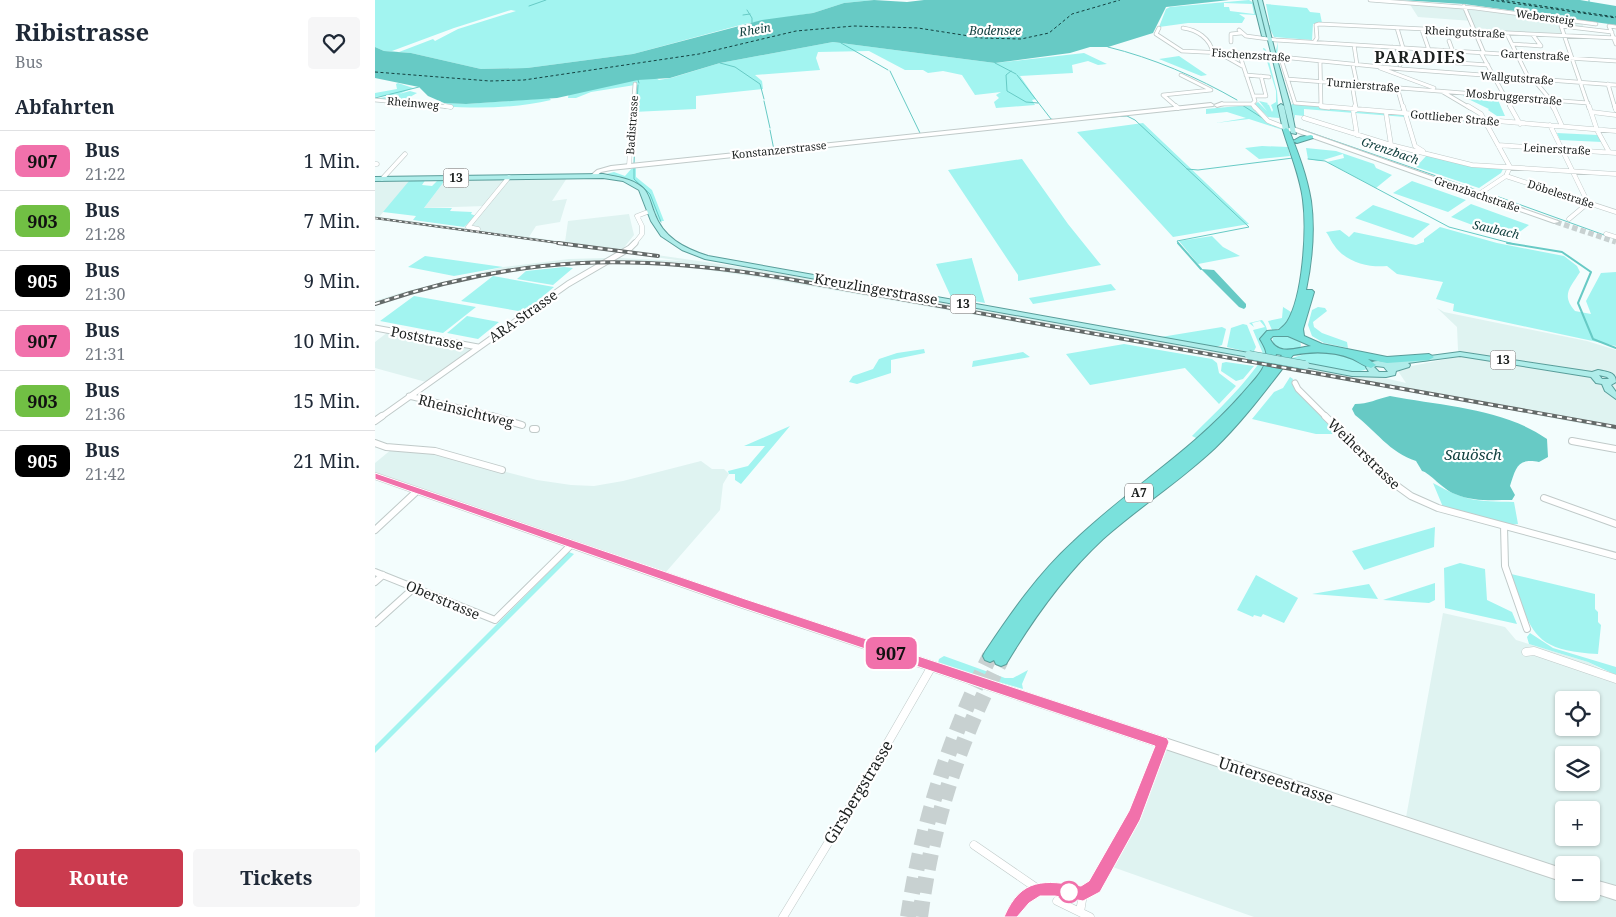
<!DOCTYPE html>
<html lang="de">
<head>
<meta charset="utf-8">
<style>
	body { margin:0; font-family:"Noto Serif",serif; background:#f6f6f7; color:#1f2937; height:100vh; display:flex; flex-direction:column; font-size:19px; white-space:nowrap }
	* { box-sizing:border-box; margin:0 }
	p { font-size:16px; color:#747a83 }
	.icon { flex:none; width:28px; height:28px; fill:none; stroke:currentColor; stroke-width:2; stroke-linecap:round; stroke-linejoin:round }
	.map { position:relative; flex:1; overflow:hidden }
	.drawer { display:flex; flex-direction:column; background:#fff; width:375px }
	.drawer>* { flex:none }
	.badge { padding:0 10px; border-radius:8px; font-size:18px; line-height:32px }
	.controls { position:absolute; left:1180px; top:691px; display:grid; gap:10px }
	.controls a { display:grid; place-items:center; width:45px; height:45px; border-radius:5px; background:#fff; box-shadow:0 1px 4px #0004; font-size:25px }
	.map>.badge { position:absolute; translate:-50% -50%; box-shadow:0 0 0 2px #fff }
	h2 { padding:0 15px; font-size:19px; line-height:45px }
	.round { display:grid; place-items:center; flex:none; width:52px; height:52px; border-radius:5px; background:#f6f6f7 }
	.headline { display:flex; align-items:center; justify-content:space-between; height:85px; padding:0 15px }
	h1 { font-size:24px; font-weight:700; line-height:38px }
	.button { display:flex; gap:10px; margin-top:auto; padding:10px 15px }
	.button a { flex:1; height:58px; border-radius:5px; background:#cb3b4f; color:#fff; font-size:20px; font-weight:700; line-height:58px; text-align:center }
	.button a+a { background:#f6f6f7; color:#1f2937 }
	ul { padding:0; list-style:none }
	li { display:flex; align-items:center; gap:15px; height:60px; padding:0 15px; border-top:1px solid #e0e1e3 }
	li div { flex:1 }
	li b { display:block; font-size:19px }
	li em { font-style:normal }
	li .badge { min-width:55px; font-weight:700; text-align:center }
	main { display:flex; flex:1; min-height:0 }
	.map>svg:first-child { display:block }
</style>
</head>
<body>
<main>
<section class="drawer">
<div class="headline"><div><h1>Ribistrasse</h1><p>Bus</p></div><a class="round"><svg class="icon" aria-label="heart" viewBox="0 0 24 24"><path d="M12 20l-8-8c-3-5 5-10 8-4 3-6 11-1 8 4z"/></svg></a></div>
<h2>Abfahrten</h2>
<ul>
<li><span class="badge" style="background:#f171ab;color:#111">907</span><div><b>Bus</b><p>21:22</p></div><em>1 Min.</em></li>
<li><span class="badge" style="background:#71bf44;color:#111">903</span><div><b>Bus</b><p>21:28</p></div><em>7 Min.</em></li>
<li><span class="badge" style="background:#000;color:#fff">905</span><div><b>Bus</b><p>21:30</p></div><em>9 Min.</em></li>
<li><span class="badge" style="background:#f171ab;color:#111">907</span><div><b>Bus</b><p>21:31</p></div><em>10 Min.</em></li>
<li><span class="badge" style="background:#71bf44;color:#111">903</span><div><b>Bus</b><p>21:36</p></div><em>15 Min.</em></li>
<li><span class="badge" style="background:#000;color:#fff">905</span><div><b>Bus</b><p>21:42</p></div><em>21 Min.</em></li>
</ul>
<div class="button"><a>Route</a><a>Tickets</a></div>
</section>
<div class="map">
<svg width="1241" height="917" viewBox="0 0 1241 917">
	<rect width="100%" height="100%" fill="#f3fdfd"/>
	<!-- built -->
	<path fill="#dff3f1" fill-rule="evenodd" d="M1034,3L1207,22L1208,26L1207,28L1184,27L1188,35L1102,32L1097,21L1043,17Z
		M192,178L177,201L192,199L185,222L161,226L154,237L190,242L193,221L254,214L259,235L247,250L244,252L0,219V181L37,179L4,217L89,228L102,217L110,206L49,208L71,179Z
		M254,251L386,270L777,339L875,358V363L389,278L304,266L236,262L244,258L308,261L251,253Z
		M232,258L224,262L192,264L104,277L69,284L0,305V301L25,293L128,267L194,259Z
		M1062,308L1069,312L1212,341L1241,350V430L912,368L913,365L974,375L1001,376L1031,383L1023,371L1027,368L1086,356L1083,350L1082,327Z
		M13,332L99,348L51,382L0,368V342Z
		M17,449L45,450L162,480L196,485L219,486L248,481L326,461L337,469H349L354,474L348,484L345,510L291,572L0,472V463Z
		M1068,613L1130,627L1141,640L1213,662L1241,677V917H879L732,865L761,814L788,742L1030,823ZM1189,700H1216V728H1189ZM1189,755H1216V782H1189ZM1189,810H1216V838H1189ZM1189,865H1216V892H1189Z"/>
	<!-- green -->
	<path fill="#a2f4f0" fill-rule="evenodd" d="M0,0H499L469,3L438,13L369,24L258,54L152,68L106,69L36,53L9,51L0,47ZM136,10L141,11L83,29L60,41L58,39L24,52L17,51L79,28Z
		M874,0L879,3L881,15L864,14L870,18L867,23H813L784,27L791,9L795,7ZM849,3L877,4L879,14L855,11L854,7H849Z
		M891,4L932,8L935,12L945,13L947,23L938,24L937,40L899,37L893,25H895Z
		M458,42L620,63L709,53L732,64L723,65L713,61L697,65L698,73L645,76L661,99L657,100L660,105L621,108L619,102L624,98L621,95L626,92L600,95L587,75L568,71L553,73L548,70H530L494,51L443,52L441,58L445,70L380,75L387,81L388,89L321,96V109L258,112L260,85L216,92L201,98H193L194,91L279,77L284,80L296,78L345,63Z
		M903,42L902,59L916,105L919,103L1106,123L929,109V116L920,115V120L900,54Z
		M888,48H889L891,50L902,91L904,118L893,117L880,104L883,102L892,111L884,101L893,103L892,104L894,105L897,112L898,110L896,105L901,102V91Z
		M804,56L832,75L826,76L784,59Z
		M23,83L38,88L24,94L35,91L42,93L28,101L1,99L24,94L0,97V93L22,89L21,84Z
		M1088,95L1123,100L1130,116H1122L1113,110L1114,109L1089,97Z
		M174,98L176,100C141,108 103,109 67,106L72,103L91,104Z
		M875,105L908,130L874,119L841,123L871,118L852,112L831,114V109Z
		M768,123L874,224L798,237L702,132Z
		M1182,133L1222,135L1226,136L1227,142L1185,140Z
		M887,146L913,147L915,156L884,159L870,148Z
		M931,148L961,151L999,164L1001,168L1017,175L1001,188L952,162L969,158L968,154L945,161L933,159Z
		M1052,155L1095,165L1129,167L1126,173L1104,188L1041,167Z
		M647,159L693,224L726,265L643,281V275L573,170Z
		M261,167V177L277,190L289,221H284C270,188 268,181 231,174L239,172L250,176L257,168Z
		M51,179L47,185L57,186L62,181L71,179L49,208H77L75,211L97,212L96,214L101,216L89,227L38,220L41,216L8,212L34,181Z
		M1037,181L1091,200L1073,212L1018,193Z
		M1096,204L1154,225L1135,239L1076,217Z
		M998,205L1055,224L1038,238L980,218Z
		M1065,227L1122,243L1189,256L1202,266L1205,272C1195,288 1186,295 1200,311L1216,314L1211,301L1226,273L1241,272V346L1078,311L1079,304L1061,299L1068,282L1022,274L1012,266C994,268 970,262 959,245C955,240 955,237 951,232L965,230L974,237L979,232L1041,245L1049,242V239Z
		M837,236L848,247L865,256L823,264L804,241Z
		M50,256L128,267L79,276L33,267Z
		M597,258V259L610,303L576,297L561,264Z
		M189,267L198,268L178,285L142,279L151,271Z
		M118,276L179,287L149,312L86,301Z
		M736,284L741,290L658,304L654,298Z
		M39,296L101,307L68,333L5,321Z
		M905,305L916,312L917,316L908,328L897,330L893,321L907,318L908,307Z
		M943,307L950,308L952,311L938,322L939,327L947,333L972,342L973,348L949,343L937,336L933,325L937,310Z
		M92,316L124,322L103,339L72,333Z
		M887,320C894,327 896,347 893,357C887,378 840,422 823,439L817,436C843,410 869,386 889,356L878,330L890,327L885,321L877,323L879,327L874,323Z
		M868,324L872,325L881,347L879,351L881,354L852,347L856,328Z
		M847,327L851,329L847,345L841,347L786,337Z
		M907,334L925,340L926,346C918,354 906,350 897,344L898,337Z
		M749,344L837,359L842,363L844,373L861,386L844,404L810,368L715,385L691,354Z
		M549,349L550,353L516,360V373L482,384L474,382L478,376L498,369L504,359L522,353Z
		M648,352L655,357L597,367L598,361Z
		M936,352L975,356L992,366V369C974,377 930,364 911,360Z
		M851,362L879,366L868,379L861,381L846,371L847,363Z
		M915,377L918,379L917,383L921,390L964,434H941L877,419L899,392L908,388Z
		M415,426L366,484L360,480V474H354L353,471L373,466L390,446H369Z
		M1058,483C1092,502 1101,501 1139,502L1143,524L1134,525L1068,507Z
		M1060,527L1059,547L989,570L977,551Z
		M194,552L199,554L0,753V746Z
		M1085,563L1110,569L1112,600L1137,612L1142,624L1070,608L1069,568Z
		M1136,574L1220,594V609L1223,612V622L1226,625L1223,654C1155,651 1156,630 1136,574Z
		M881,575L923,598L909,623L888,614L886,617L879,615L878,617L862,610Z
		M1060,583V600L1054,603L1008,600Z
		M994,584L1003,599L937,594Z
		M1155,633L1178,648L1241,667V675L1213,662L1154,644L1152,637Z
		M569,656L630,678H638L653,670L647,684L648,689L567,666L563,663L564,659Z"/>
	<!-- water -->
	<path fill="#67cac5" d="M499,0L532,2L549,0H854L791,7L778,33L733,47H715L695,53L620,63L458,42L345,63L295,78L263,80L182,98L91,104L69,103L53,96L44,87L0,78V47L9,51L36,53L106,69L152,68L258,54L387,20L438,13L469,3Z
		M1026,0H1205L1241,6V25L1089,4Z
		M826,269L839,270L871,304V307L869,309L864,307Z
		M1015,396C1067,406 1128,408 1172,439L1173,457L1164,462C1142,458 1141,468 1135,486L1140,495L1137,500C1118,500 1098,502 1080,494C1067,489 1055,473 1047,471L1041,461C1015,453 1000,430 980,415L977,409L980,404C993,404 1002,399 1015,396Z"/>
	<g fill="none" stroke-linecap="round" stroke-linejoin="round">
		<!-- stream-far1 -->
		<path stroke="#67cac5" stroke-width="1" d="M1214,0V3
			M154,6L171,0
			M372,10L377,18V23
			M368,15L375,14
			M466,43L513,70
			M733,47C778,58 822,77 862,100
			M345,63L360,67L385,84L389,99
			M620,63L641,74
			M515,71L545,133
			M636,71L631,75L632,91L651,102L663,103
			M642,75L676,119L680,120
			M263,80L264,83
			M0,98L44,87
			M389,101L395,128
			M867,105L900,126
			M736,117L752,116L760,120L874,227L802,241L804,244
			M925,129L1099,189
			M395,130L399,150
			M260,136L263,85
			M933,159L950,161L1074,227L1139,244
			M259,164L260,139
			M259,168V179L275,194L286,222
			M812,169L823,170L918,158
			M1121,196L1232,236"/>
		<!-- stream -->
		<path stroke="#67cac5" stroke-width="2" d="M803,243L826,269
			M1132,243L1187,252L1216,272L1203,303L1218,339L1241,348"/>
		<!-- ferry -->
		<path stroke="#144241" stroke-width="1" stroke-dasharray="3 2.5" stroke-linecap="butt" d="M1116,0L1241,18
			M1126,0L1241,17
			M0,72L115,81L149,80L324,54L421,31L479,26L543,28L607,38L646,39L674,33L697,14L745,0"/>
		<!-- secondary-tunnel -->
		<path stroke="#c8d1d1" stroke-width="5.5" stroke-dasharray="5.5 3" stroke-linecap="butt" d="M1181,222L1241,242"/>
		<!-- highway-tunnel -->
		<path stroke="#c8d1d1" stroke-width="16" stroke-dasharray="16 8" stroke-linecap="butt" d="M533,917C547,825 573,740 615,656
			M545,917C558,821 582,746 626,660"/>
		<!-- street-far4 casing -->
		<g stroke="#c0cac9" stroke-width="4.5">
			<path id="street-far4" d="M995,0L1100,8L1221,24
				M1089,6L1109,53
				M1241,27L1234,26L1241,44
				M784,28L781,34L807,51L891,55
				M808,28C822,30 835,38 838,53
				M1022,28L1028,48
				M864,30L871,36L901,40L1241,61
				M1047,30L1054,50
				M1132,34L1154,79
				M940,41L942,38L941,25L944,24L1241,38
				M1074,41L1078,52
				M856,42V34L866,33
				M1137,44L1166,46L1158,35
				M979,45L982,65
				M1017,47L1025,65
				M1063,51L1069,62L1113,65
				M844,53L867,66
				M864,53L880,101L877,104
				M1106,53L1136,108
				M906,57L1027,69L1241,85
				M911,58L906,59L920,103L946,105
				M945,61L946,107L954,108
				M978,65L982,84
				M1005,68L1059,88
				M871,75L894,77
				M912,79L1213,103
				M1159,80L1174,98L1178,108
				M977,84L981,108
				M1233,84L1240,108
				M1022,87L1028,108
				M1068,92L1095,108
				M878,96H891L886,76
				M0,100L76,107
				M847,104H877L880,108
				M258,108L260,84
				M803,108L788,95L836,90L806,75
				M1214,108L1186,26L1237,32"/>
		</g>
		<!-- street-far3 casing -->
		<g stroke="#c0cac9" stroke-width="5">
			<path id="street-far3" d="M70,106L76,107
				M801,106L803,108
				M879,106L893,121L911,128
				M946,106L1241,131
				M980,106L981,110
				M1028,106L1040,146L1048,151
				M1093,106L1106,114L1135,167
				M1135,106L1145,124
				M1178,106L1187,126
				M1214,106L1222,130L1234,152
				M1240,106L1241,110
				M978,110L982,135
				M1217,112L1241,115
				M1011,113L1016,145
				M929,118L1016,145L1097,165L1241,174
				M1175,125L1213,203L1194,219
				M1123,145L1241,153
				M0,164H2
				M254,166L258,106
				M1131,176L1241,212
				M7,179L30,154
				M1104,194L1131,176L1135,167
				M103,229L93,227L134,177
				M1231,234L1241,237
				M259,244L267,234V226L262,216L275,211"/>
		</g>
		<!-- street-far2 casing -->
		<g stroke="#c0cac9" stroke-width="7">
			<path id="street-far2" d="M0,328L103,347
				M920,383L923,389L951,417
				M34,396L121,417
				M6,417L193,284L255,248L260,243"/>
		</g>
		<!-- street-far1 casing -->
		<g stroke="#c0cac9" stroke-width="8">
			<path id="street-far1" d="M117,416L147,425
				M950,416L1018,483L1036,496L1063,508L1241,556
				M0,421L7,416
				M158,429H161
				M1197,441L1241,449
				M0,443L11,447L60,451L127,470
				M1169,498L1241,524
				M1129,526L1130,566L1152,629
				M0,530L42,491
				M0,572L120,620L197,544
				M0,582L8,575
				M0,623L40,587"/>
		</g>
		<!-- street casing -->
		<g stroke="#c0cac9" stroke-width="9">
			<path id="street" d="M1151,652L1159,651L1241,679
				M599,845L663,889
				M682,901L715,917
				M705,912L708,894
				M408,917L489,784L557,666
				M637,917C656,881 673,891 708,894C745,866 771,785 788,742"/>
		</g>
		<!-- secondary casing -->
		<g stroke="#c0cac9" stroke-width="2">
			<path id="secondary" d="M847,102L850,104L849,105L842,107L839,105Z
				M836,103L839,105L838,106L236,170L226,172L220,177L215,176L222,170L236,166Z
				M918,127L1183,221L1184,222L1179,223L918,131L911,132L908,130Z
				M0,473L370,600L1189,869V882L362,606L0,479Z
				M1216,879L1241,886V900L1216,892Z"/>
		</g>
		<!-- primary casing -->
		<g stroke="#599d9a" stroke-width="2">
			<path id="primary" d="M878,0H882L891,37L887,36Z
				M883,0H887L901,56L915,104L921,134L916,133Z
				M906,104L909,106L914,130L911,132L908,130L903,106Z
				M228,174C241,177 257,178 268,188C274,193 276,205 279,212C288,238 309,248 333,256L874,353L878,355L874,357L330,259L307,250L286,236L276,221L264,190L248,181L228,178L0,181V177Z
				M1085,352L1217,372L1223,370C1232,372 1241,372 1241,382L1236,385L1241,392V399L1230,391L1227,384L1221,383L1216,377L1085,356L1033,363L1035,365L1034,367L1021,371L1020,375L1011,377L977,376L930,367L926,365L930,363L977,372H994L991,367C996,361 1002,360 1010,362ZM1001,366L1009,367L1013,372H1004L999,367ZM1224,375L1232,377L1234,379H1227Z"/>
		</g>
		<!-- highway casing -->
		<g stroke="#599d9a" stroke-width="2">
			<path id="highway" d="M911,128L914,130C923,153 932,176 936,201C940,230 937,261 931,290H937L939,292L928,329L929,336L947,344L1012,357L1054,354L1059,357L1054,360L1012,363L993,359L1001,365L996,368C989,366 984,362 978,359C958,351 938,351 918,355C893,387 869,420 840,448C805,481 764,507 728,539C689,575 658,619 631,664L626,666L621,664L619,660L615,662L610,660L608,656L610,652C636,613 663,574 698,542C752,490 817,451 867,394C875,384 888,373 891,360C893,352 889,346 885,339L892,331L904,330C906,328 910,325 912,322C928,297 932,230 928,200C925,176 915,153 908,130ZM898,336H913L936,346C921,348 903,356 895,339ZM901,354L907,355L898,367Z
				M936,135L938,136V138L922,143L918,141L925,137Z"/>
		</g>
		<!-- street-far4 -->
		<use href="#street-far4" stroke="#fff" stroke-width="3"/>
		<!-- street-far3 -->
		<use href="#street-far3" stroke="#fff" stroke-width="4"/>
		<!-- street-far2 -->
		<use href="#street-far2" stroke="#fff" stroke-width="5"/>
		<!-- street-far1 -->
		<use href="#street-far1" stroke="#fff" stroke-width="6"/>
		<!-- street -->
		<use href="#street" stroke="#fff" stroke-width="8"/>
		<!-- secondary -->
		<use href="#secondary" fill="#fff" fill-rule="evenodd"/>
		<!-- primary -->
		<use href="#primary" fill="#afedea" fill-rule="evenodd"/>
		<!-- highway -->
		<use href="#highway" fill="#7ae1dc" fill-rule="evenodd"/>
		<!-- rail-far1 casing -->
		<g stroke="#646a69" stroke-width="2.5">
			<path id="rail-far1" d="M0,218L192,244"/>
		</g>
		<!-- rail casing -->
		<g stroke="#646a69" stroke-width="4">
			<path id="rail" d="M183,243L283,256
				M0,304C146,255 257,253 408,278L1241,427"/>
		</g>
		<!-- rail-far1 -->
		<use href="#rail-far1" stroke="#fff" stroke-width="1" stroke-dasharray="3" stroke-linecap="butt"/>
		<!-- rail -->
		<use href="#rail" stroke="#fff" stroke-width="2" stroke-dasharray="5" stroke-linecap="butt"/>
		<!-- street-bridge casing -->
		<g stroke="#c0cac9" stroke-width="4.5" stroke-linecap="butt">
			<path id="street-bridge" d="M891,55L906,57"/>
		</g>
		<!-- primary-bridge casing -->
		<g stroke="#599d9a" stroke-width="9" stroke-linecap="butt">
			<path id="primary-bridge" d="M874,355L930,365"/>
		</g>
		<!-- street-bridge -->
		<use href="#street-bridge" stroke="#fff" stroke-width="3"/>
		<!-- primary-bridge -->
		<use href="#primary-bridge" stroke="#afedea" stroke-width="8"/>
	</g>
	<!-- line -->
	<path fill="#f171ab" stroke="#fff" d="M0,473L370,599L792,738L794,742L765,820L725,892L708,901L680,896H665L654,903L642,917H629C646,877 670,880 706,886L714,881L754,811L780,746L362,606L0,479Z"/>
	<!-- markers -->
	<circle fill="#fff" stroke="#f171ab" stroke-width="2.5" cx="694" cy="892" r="10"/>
	<g text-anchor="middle" stroke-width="4.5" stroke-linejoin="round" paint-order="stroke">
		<!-- far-street labels -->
		<g font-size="11" fill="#1c201f" stroke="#fff">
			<text transform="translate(1170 17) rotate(8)" y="4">Webersteig</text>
			<text transform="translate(1090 32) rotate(3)" y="4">Rheingutstraße</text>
			<text transform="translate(876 55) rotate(4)" y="4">Fischenzstraße</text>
			<text transform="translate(1160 55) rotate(3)" y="4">Gartenstraße</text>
			<text transform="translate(1142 78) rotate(4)" y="4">Wallgutstraße</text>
			<text transform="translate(988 85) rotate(5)" y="4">Turnierstraße</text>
			<text transform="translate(1139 97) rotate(5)" y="4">Mosbruggerstraße</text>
			<text transform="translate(38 103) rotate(5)" y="4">Rheinweg</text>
			<text transform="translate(1080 118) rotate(5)" y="4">Gottlieber Straße</text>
			<text transform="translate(257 125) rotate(-86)" y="4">Badistrasse</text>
			<text transform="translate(1182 149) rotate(3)" y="4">Leinerstraße</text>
			<text transform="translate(404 150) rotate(-6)" y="4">Konstanzerstrasse</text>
			<text transform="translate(1102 194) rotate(19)" y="4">Grenzbachstraße</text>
			<text transform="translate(1186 194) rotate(18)" y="4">Döbelestraße</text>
		</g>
		<!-- far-water labels -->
		<g font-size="12" font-style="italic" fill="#144241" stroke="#fff">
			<text transform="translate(380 30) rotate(-9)" y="4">Rhein</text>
			<text x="620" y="35">Bodensee</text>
			<text transform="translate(1015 151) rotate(19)" y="4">Grenzbach</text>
			<text transform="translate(1121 230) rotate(13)" y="4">Saubach</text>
		</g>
		<!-- shield labels -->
		<g fill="#fff" stroke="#606362" stroke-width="1">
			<rect x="68.5" y="168.5" width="25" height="19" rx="4"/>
			<rect x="575.5" y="294.5" width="25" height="19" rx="4"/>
			<rect x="1115.5" y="350.5" width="25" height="19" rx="4"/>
			<rect x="750" y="483.5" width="28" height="19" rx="4"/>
		</g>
		<g font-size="12" font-weight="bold" fill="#1c201f">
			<text x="81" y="182">13</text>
			<text x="588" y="308">13</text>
			<text x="1128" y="364">13</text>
			<text x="764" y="497">A7</text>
		</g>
		<!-- street labels -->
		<g font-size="14" fill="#1c201f" stroke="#fff">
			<text transform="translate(501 289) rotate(10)" y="5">Kreuzlingerstrasse</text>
			<text transform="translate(148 316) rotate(-35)" y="5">ARA-Strasse</text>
			<text transform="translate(52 338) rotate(11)" y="5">Poststrasse</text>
			<text transform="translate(91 411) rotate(14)" y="5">Rheinsichtweg</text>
			<text transform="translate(989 454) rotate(44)" y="5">Weiherstrasse</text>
			<text transform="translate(68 600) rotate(23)" y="5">Oberstrasse</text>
		</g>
		<!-- water labels -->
		<g font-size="15" font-style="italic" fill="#144241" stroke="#fff">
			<text x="1098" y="460">Sauösch</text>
		</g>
		<!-- far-district labels -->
		<g font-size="16" font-weight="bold" letter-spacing="1" fill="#1c201f" stroke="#fff">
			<text x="1045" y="63">PARADIES</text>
		</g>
		<!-- near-street labels -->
		<g font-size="16" fill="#1c201f" stroke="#fff">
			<text transform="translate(901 780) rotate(18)" y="6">Unterseestrasse</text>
			<text transform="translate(483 792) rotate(-59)" y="6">Girsbergstrasse</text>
		</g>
	</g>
</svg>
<div class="controls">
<a><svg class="icon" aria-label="locate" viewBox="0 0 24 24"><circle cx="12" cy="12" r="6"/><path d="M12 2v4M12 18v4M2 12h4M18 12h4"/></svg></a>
<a><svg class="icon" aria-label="layers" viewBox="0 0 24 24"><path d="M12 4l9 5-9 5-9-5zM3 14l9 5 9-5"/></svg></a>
<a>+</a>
<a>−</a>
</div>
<b class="badge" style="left:516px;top:653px;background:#f171ab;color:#111">907</b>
</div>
</main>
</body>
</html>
